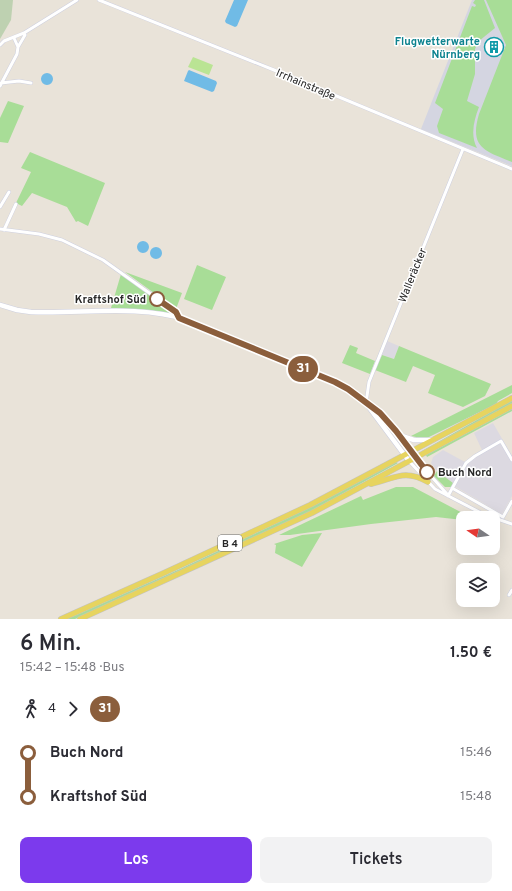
<!DOCTYPE html>
<html lang="de">
<head>
<meta charset="utf-8">
<style>
	body { margin:0; font-family:Overpass,sans-serif; background:#f2f2f3; color:#2b2b33; height:100vh; display:flex; flex-direction:column; font-size:15px; white-space:nowrap }
	* { box-sizing:border-box; margin:0 }
	p { font-size:13px; color:#7c7c81 }
	.icon { flex:none; width:22px; height:22px; fill:none; stroke:currentColor; stroke-width:2; stroke-linecap:round; stroke-linejoin:round }
	.map { position:relative; height:619px; overflow:hidden }
	.drawer { display:flex; flex-direction:column; background:#fff; flex:1 }
	.drawer>* { flex:none }
	.badge { padding:0 8px; border-radius:13px; font-size:14px; line-height:26px }
	.needle { width:26px; rotate:283deg }
	.fabs { position:absolute; left:456px; top:511px; display:grid; gap:8px }
	.fabs a { display:grid; place-items:center; width:44px; height:44px; border-radius:8px; background:#fff; box-shadow:0 4px 16px #0002; font-size:20px }
	.map>.badge { position:absolute; translate:-50% -50%; box-shadow:0 0 0 2px #fff }
	.legs { display:flex; align-items:center; gap:6px; height:44px; padding:0 20px; font-size:13px }
	.legs p { margin-inline-start:auto }
	.summary { display:flex; align-items:center; justify-content:space-between; height:68px; padding:0 20px }
	h1 { font-size:22px; font-weight:600; line-height:30px }
	.button { display:flex; gap:8px; margin-top:auto; padding:8px 20px }
	.button a { flex:1; height:46px; border-radius:8px; background:#7c3aed; color:#fff; font-size:16px; font-weight:600; line-height:46px; text-align:center }
	.button a+a { background:#f2f2f3; color:#2b2b33 }
	ul { padding:0 20px; list-style:none }
	li { display:flex; align-items:center; gap:14px; height:44px; font-size:15px }
	li i { display:grid; place-items:center; width:6px; height:100%; margin:0 5px; background:currentColor }
	li i::after { content:''; width:10px; height:10px; margin:-5px; border:3px solid; border-radius:50%; background:#fff }
	li p { margin-inline-start:auto }
	li:first-child i { background:linear-gradient(#0000 50%,currentColor 0) }
	li:last-child i { background:linear-gradient(currentColor 50%,#0000 0) }
	.map>svg:first-child { display:block }
</style>
</head>
<body>
<div class="map">
<svg width="512" height="619" viewBox="0 0 512 619">
	<rect width="100%" height="100%" fill="#e9e3d9"/>
	<!-- industrial -->
	<path fill="#dcd9e1" d="M387,341L399,346L394,359L382,355Z
		M493,423L512,456V496L502,514L456,487L453,483L437,471L431,463L433,457L443,450L465,462L482,450L474,433Z"/>
	<!-- airport -->
	<path fill="#d4d5e1" d="M472,0H512V166L421,129Z"/>
	<!-- green -->
	<path fill="#a8dd97" d="M475,0H484L495,28L479,41L475,49V74L467,101L479,107C474,120 470,135 477,148L439,133L437,126L443,109L435,103L472,6L475,7L476,5L473,3Z
		M486,0H512V162C485,151 469,148 479,114L506,45Z
		M8,101L24,106L8,143L0,142V118Z
		M30,152L105,183L88,226L78,221L76,222L67,207L32,193L22,206L16,203L31,172L21,168Z
		M197,265L226,277L212,310L184,299Z
		M125,272L182,293L176,309Z
		M121,274L174,314V315L150,310L111,308Z
		M350,345L358,348L356,353L375,361L370,374L342,363Z
		M399,346L491,384L485,396L463,407L428,393L435,375L413,366L406,382L375,370L382,355L394,359Z
		M512,385V393L498,401L496,404L427,438L415,439L416,437L411,436Z
		M512,400V404L423,451H422Z
		M512,409V411L427,457L426,455Z
		M396,462L398,463L311,511L150,586L75,619H67L180,569L288,518L323,501Z
		M437,471L453,483L451,487H445L434,476Z
		M396,487H413L472,518H463V520L436,517L371,524L290,535H279L361,496L363,500Z
		M322,533L302,567L275,553L276,545L274,544L302,535Z"/>
	<!-- cemetery -->
	<path fill="#bed1b1" d="M0,0H13L11,20L0,39Z"/>
	<!-- pitch -->
	<path fill="#bae494" d="M193,57L213,65L209,75L188,67Z"/>
	<!-- water -->
	<path fill="#70bbe6" d="M234,0H248L237,26L235,27L226,23L225,21Z
		M189,70L216,81L217,83L214,91L212,92L184,81L188,71Z
		M41 79a6 6 0 1 1 12 0a6 6 0 1 1-12 0Z
		M137 247a6 6 0 1 1 12 0a6 6 0 1 1-12 0Z
		M150 253a6 6 0 1 1 12 0a6 6 0 1 1-12 0Z"/>
	<g fill="none" stroke-linecap="round" stroke-linejoin="round">
		<!-- street casing -->
		<g stroke="#ced0df" stroke-width="4">
			<path id="street" d="M99,0L274,70L512,169
				M0,45L4,41L24,33L77,0
				M18,47L25,35L24,33
				M1,83L19,81L31,83
				M0,86L17,54L18,47L14,38
				M0,207L9,192
				M0,229L39,234L62,240L103,260L176,312L179,318
				M4,230L16,204
				M366,403L369,382L463,149
				M415,458L447,494
				M409,461L435,489L483,514L512,524
				M452,488L503,517
				M448,496L466,463L475,456L501,441L512,460
				M503,517L512,501
				M509,595L512,590"/>
		</g>
		<!-- secondary casing -->
		<g stroke="#ced0df" stroke-width="5.5">
			<path id="secondary" d="M0,305L17,310L31,312C84,314 136,304 188,320L342,386L380,413L406,444L415,458
				M368,406L409,461
				M402,436L414,440H433"/>
		</g>
		<!-- primary casing -->
		<g stroke="#c3c3c3" stroke-width="6">
			<path id="primary" d="M371,484C394,479 404,468 428,482
				M61,619L166,572L310,505L512,398
				M80,619L312,513L512,406"/>
		</g>
		<!-- street -->
		<use href="#street" stroke="#fff" stroke-width="3"/>
		<!-- secondary -->
		<use href="#secondary" stroke="#fff" stroke-width="4.5"/>
		<!-- primary -->
		<use href="#primary" stroke="#e7d45f" stroke-width="5"/>
	</g>
	<g fill="none" stroke-linecap="round" stroke-linejoin="round">
		<!-- line-1 casing -->
		<g stroke="#fff" stroke-width="9">
			<path id="line-1" d="M157,299L176,312L179,318L335,382L348,389L380,413L396,431L427,472"/>
		</g>
		<!-- line-1 -->
		<use href="#line-1" stroke="#8b5e3c" stroke-width="6"/>
	</g>
	<!-- icons -->
	<defs>
		<g id="building-ring" transform="scale(1)"><circle r="9.5" fill="#fff" stroke="#0f9aa8" stroke-width="1.5"/><path d="M-4-6H4V6H1V3H-1V6H-4ZM-2.5-4.3h1.7v1.8h-1.7ZM.8-4.3h1.7v1.8H.8ZM-2.5-1h1.7V.8h-1.7ZM.8-1h1.7V.8H.8Z" fill="#0f9aa8"/></g>
	</defs>
	<g fill-rule="evenodd">
		<use href="#building-ring" x="494" y="47"/>
	</g>
	<!-- markers -->
	<g fill="#fff" stroke="#8b5e3c" stroke-width="2">
		<circle cx="157" cy="299" r="7"/>
		<circle cx="427" cy="472" r="7"/>
	</g>
	<g text-anchor="middle" stroke-width="3" stroke-linejoin="round" paint-order="stroke">
		<!-- shield labels -->
		<rect fill="#fff" stroke="#686868" stroke-width="1" x="218" y="535" width="24" height="16" rx="3"/>
		<g font-size="10" font-weight="bold" fill="#272727">
			<text x="230" y="547">B 4</text>
		</g>
		<!-- culture labels -->
		<g font-size="11" font-weight="bold" fill="#0d838f" stroke="#fff" text-anchor="end">
			<text x="480" y="45">Flugwetterwarte<tspan x="480" dy="13">Nürnberg</tspan></text>
		</g>
		<!-- street labels -->
		<g font-size="11" fill="#272727" stroke="#fff">
			<text transform="translate(306 84) rotate(23)" y="4">Irrhainstraße</text>
			<text transform="translate(412 275) rotate(-68)" y="4">Walleräcker</text>
		</g>
		<!-- stop labels -->
		<g font-size="11" font-weight="bold" fill="#272727" stroke="#fff" text-anchor="end">
			<text x="146" y="303">Kraftshof Süd</text>
			<text x="438" y="476" text-anchor="start">Buch Nord</text>
		</g>
	</g>
</svg>
<div class="fabs">
<a><svg class="needle" viewBox="-14 -14 28 28"><path d="M0-13l5 13h-10z" fill="#e53935"/><path d="M0 13l5-13h-10z" fill="#7c7c81"/></svg></a>
<a><svg class="icon" aria-label="layers" viewBox="0 0 24 24"><path d="M12 4l9 5-9 5-9-5zM3 14l9 5 9-5"/></svg></a>
</div>
<b class="badge" style="left:303px;top:369px;background:#8b5e3c;color:#fff">31</b>
</div>
<section class="drawer">
<div class="summary"><div><h1>6 Min.</h1><p>15:42 – 15:48 · Bus</p></div><b>1.50 €</b></div>
<div class="legs"><svg class="icon" aria-label="walk" viewBox="0 0 24 24"><circle cx="13" cy="4" r="2"/><path d="M13 8l-2 6 4 7M11 14l-3 7M7 12l3-4h3l4 4"/></svg>4<svg class="icon" aria-label="forward" viewBox="0 0 24 24"><path d="M9 5l7 7-7 7"/></svg><b class="badge" style="background:#8b5e3c;color:#fff">31</b></div>
<ul>
<li><i style="color:#8b5e3c"></i><b>Buch Nord</b><p>15:46</p></li>
<li><i style="color:#8b5e3c"></i><b>Kraftshof Süd</b><p>15:48</p></li>
</ul>
<div class="button"><a>Los</a><a>Tickets</a></div>
</section>
</body>
</html>
